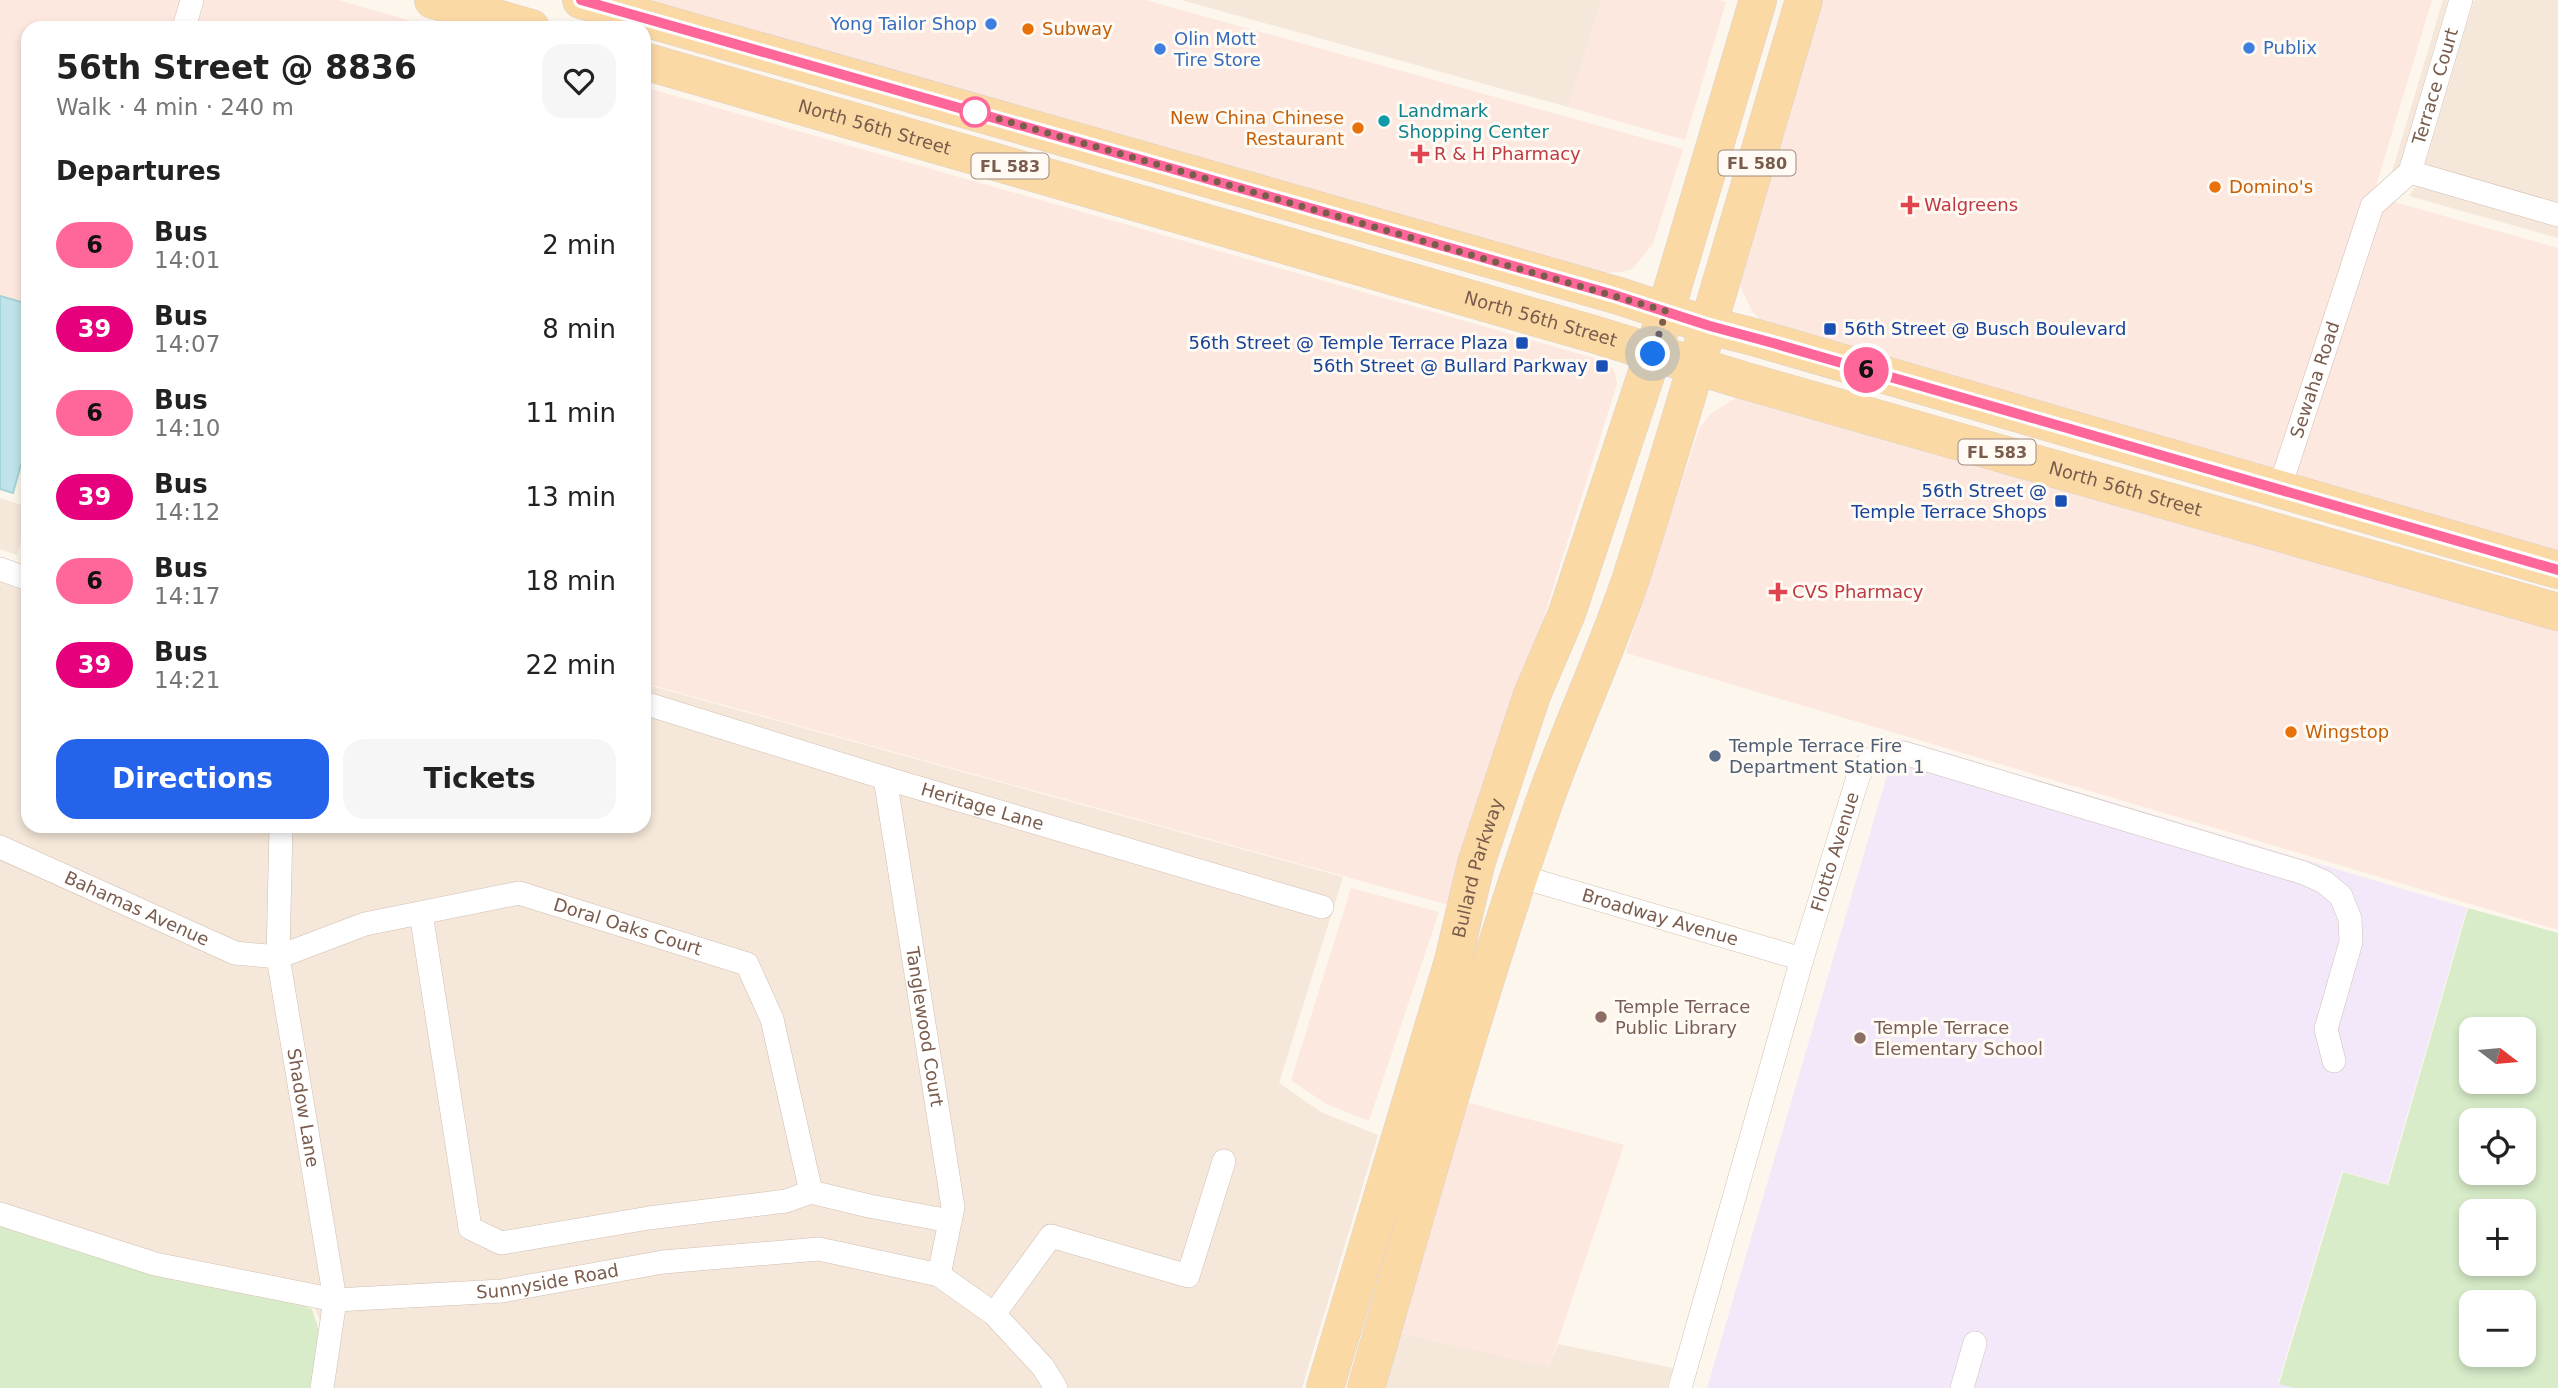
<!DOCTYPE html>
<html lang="en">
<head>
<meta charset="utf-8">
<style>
	body { margin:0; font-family:"DejaVu Sans",sans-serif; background:#f6f6f6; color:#222; height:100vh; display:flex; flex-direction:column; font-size:26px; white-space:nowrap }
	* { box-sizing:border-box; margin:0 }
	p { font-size:23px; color:#767676 }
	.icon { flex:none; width:38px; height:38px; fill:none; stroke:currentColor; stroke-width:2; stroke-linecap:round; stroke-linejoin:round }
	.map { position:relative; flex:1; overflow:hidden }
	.sheet { position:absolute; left:21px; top:21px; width:630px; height:812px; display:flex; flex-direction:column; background:#fff; border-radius:21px; box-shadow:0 4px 10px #0003 }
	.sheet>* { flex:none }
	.badge { padding:0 14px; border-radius:23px; font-size:24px; line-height:46px }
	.needle { width:46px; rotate:106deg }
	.fabs { position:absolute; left:2459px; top:1017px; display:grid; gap:14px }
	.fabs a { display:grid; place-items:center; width:77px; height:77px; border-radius:14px; background:#fff; box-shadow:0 4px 10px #0003; font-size:35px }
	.you { position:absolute; width:35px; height:35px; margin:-18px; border:5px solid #fff; border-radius:50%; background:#1a73e8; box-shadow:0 0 0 10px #1a73e833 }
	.map>.badge { position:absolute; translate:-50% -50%; box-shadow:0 0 0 4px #fff }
	h2 { padding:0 35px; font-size:26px; line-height:63px }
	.round { display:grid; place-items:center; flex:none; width:74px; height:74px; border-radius:21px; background:#f6f6f6 }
	.overview { display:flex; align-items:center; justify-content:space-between; height:119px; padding:0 35px }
	h1 { font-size:33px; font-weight:700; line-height:52px }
	.cta { display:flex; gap:14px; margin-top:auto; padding:14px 35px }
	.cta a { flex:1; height:80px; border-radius:21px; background:#2563eb; color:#fff; font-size:28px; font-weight:700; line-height:80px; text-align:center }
	.cta a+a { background:#f6f6f6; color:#222 }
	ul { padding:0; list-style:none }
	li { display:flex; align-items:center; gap:21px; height:84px; padding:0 35px }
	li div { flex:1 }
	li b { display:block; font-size:26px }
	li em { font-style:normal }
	li .badge { min-width:77px; font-weight:700; text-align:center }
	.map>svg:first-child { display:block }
</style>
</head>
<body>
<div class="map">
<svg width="2558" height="1388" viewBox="0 0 2558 1388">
	<rect width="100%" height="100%" fill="#fdf6ec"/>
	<!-- residential -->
	<path fill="#f5e8da" d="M1181,0H1602L1568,107Z
		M2443,0H2448L2399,167L2388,185Z
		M2474,0H2558V204L2425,165Z
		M2416,185L2558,226V238L2409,196Z
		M0,498L28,507V516L17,555L0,549Z
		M0,559L28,568V826H644V684L1343,877L1279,1083L1321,1112L1378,1135L1302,1388H315L322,1326L314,1307L293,1297L180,1281L0,1223Z
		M1396,1332L1549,1366L1558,1344L1673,1368L1667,1388H1380Z"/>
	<!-- commercial -->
	<path fill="#fde8e0" d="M0,0H338L436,28H28V304L0,296Z
		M630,0H1145L1683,149L1653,244L1632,269L1621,272L1598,273Z
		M1602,0H1718L1726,2L1685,140L1568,107Z
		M1824,0H2432L2373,196L2558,248V552L1764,324L1752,311L1740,286Z
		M644,87L1601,360L1614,370L1617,384L1536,642L1449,905L644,683Z
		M1736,398L2558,631V930L1626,653L1699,429L1710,414Z
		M1351,888L1439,912L1369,1121L1326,1104L1291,1080Z
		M1462,1101L1624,1145L1549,1367L1396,1332Z"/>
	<!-- education -->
	<path fill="#f3e8fa" d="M1898,738L2467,908L2387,1184L2342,1171L2278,1383L2293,1388H1707Z"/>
	<!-- green -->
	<path fill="#d8ecc9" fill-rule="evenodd" d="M2468,908L2558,933V1388H2294L2279,1384L2343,1172L2388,1185ZM2471,1029H2524V1082H2471ZM2471,1120H2524V1172H2471ZM2471,1211H2524V1264H2471ZM2471,1302H2524V1354H2471Z
		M0,1226C60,1246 120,1266 181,1281C224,1292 271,1291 312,1309L319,1330L314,1388H0Z"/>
	<!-- water -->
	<path fill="#bfe3e8" stroke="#a5d3da" stroke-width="2" d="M0,296L28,304V440L13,493L0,489Z"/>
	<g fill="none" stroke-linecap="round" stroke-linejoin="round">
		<!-- minor casing -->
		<g stroke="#d1beb0" stroke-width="24">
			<g id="minor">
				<path d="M184,28L192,0"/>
				<path d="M2410,172L2558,215"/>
				<path id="s1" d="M2279,490L2372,206L2410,172L2461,0"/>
				<path d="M0,569L28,579"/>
				<path id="s2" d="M644,703L885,778L1322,907"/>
				<path id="s3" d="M885,778L953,1207L939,1275"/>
				<path id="s4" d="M281,826L278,957L335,1300L322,1388"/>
				<path id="s5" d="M0,847L235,953L278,957L365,924L519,893L747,964L772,1019L811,1192"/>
				<path id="s6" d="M1519,876L1802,959"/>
				<path d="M421,913L470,1228L501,1243L649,1218L786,1201L811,1192L869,1206L950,1221"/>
				<path id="s7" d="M0,1214L155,1264L335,1300L502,1291L663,1262L819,1249L939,1275L994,1314L1043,1367L1056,1388"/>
				<path d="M994,1314L1051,1236L1188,1276L1224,1161"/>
				<path id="s8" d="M1680,1388L1802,959L1859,774C1874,754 1878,752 1904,753L2304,873L2324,882L2341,896L2350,919L2351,942L2326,1029L2334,1061"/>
				<path d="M1962,1388L1975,1343"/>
			</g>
		</g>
		<!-- primary casing -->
		<g stroke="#dad1cd" stroke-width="38">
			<g id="primary">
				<path d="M433,0L531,28"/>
				<path d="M581,0L1619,296L1710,326L1750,336L2558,570"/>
				<path id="s9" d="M644,61L1593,334L1742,380L2558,612"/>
				<path id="s10" d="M1325,1388L1453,961L1476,864L1532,695L1567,613L1653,354L1758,0"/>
				<path d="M1366,1388C1423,1191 1477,993 1545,800C1572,724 1607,651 1632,575C1693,384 1747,192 1804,0"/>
			</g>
		</g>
		<!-- minor -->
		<use href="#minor" stroke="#fff" stroke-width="23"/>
		<!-- primary -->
		<use href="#primary" stroke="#fbd9a5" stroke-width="37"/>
	</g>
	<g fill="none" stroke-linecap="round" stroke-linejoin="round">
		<!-- line casing -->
		<g stroke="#fff" stroke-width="16">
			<path id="line" d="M581,0L1611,294L1710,326L1773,343L2558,570"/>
		</g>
		<!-- line -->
		<use href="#line" stroke="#f69" stroke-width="10"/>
		<!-- walk -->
		<path stroke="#7a5c4d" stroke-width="7" stroke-dasharray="0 12.6" d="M975,112L1666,311L1653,354"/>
	</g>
	<!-- markers -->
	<g fill="#3f7fe0" stroke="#fffaf3" stroke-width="2.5">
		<circle cx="991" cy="24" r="7"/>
		<circle cx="2249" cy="48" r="7"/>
		<circle cx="1160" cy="49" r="7"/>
	</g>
	<g fill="#e8710a" stroke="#fffaf3" stroke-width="2.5">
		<circle cx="1028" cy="29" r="7"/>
		<circle cx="1358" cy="128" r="7"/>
		<circle cx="2215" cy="187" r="7"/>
		<circle cx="2291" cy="732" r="7"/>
	</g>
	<circle fill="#fff" stroke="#f69" stroke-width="3.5" cx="975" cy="112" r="14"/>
	<circle fill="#0f9aa8" stroke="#fffaf3" stroke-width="2.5" cx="1384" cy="121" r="7"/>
	<g fill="#e0444e" stroke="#fffaf3" stroke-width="2.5">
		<path d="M1416.5 143.5h7v7h7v7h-7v7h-7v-7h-7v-7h7z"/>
		<path d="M1906.5 194.5h7v7h7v7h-7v7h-7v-7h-7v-7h7z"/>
		<path d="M1774.5 581.5h7v7h7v7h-7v7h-7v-7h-7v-7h7z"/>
	</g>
	<g fill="#1a4fb4" stroke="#fffaf3" stroke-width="2.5">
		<rect x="1823" y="322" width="14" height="14" rx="3.5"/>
		<rect x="1515" y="336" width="14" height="14" rx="3.5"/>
		<rect x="1595" y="359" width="14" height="14" rx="3.5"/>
		<rect x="2054" y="494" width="14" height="14" rx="3.5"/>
	</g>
	<circle fill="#5c6f8a" stroke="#fffaf3" stroke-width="2.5" cx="1715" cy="756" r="7"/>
	<g fill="#8d6e63" stroke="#fffaf3" stroke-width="2.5">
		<circle cx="1601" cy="1017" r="7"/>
		<circle cx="1860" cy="1038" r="7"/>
	</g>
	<g text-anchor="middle" stroke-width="6" stroke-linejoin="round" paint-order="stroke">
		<!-- shield labels -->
		<g fill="#fffaf3" stroke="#a28b7f" stroke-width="2">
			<rect x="1718.5" y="150.5" width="77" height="25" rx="5"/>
			<rect x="971.5" y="153.5" width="77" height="25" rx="5"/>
			<rect x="1958.5" y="439.5" width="77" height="25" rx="5"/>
		</g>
		<g font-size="16" font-weight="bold" fill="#7a5c4d">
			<text x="1757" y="169">FL 580</text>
			<text x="1010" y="172">FL 583</text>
			<text x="1997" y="458">FL 583</text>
		</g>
		<!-- shop labels -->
		<g font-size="18" fill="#366cbe" stroke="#fffaf3" text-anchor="start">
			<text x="977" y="30" text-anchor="end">Yong Tailor Shop</text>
			<text x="1174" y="45">Olin Mott<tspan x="1174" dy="21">Tire Store</tspan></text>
			<text x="2263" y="54">Publix</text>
		</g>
		<!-- food labels -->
		<g font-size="18" fill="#c56008" stroke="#fffaf3" text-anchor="start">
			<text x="1042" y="35">Subway</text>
			<text x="1344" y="124" text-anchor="end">New China Chinese<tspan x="1344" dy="21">Restaurant</tspan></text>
			<text x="2229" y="193">Domino's</text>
			<text x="2305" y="738">Wingstop</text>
		</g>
		<!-- street labels -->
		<g font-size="18" fill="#7a5c4d" stroke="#fffaf3">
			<text dy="6" stroke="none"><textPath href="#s1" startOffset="439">Terrace Court</textPath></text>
			<text dy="6" stroke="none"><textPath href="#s9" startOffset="240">North 56th Street</textPath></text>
			<text dy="6" stroke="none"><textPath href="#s9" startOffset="933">North 56th Street</textPath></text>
			<text dy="6" stroke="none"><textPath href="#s1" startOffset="116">Sewaha Road</textPath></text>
			<text dy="6" stroke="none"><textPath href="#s9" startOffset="1542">North 56th Street</textPath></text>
			<text dy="6" stroke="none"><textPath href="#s2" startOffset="354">Heritage Lane</textPath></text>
			<text dy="6" stroke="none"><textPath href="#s8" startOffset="558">Flotto Avenue</textPath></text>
			<text dy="6" stroke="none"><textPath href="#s10" startOffset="542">Bullard Parkway</textPath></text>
			<text dy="6" stroke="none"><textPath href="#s5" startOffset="150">Bahamas Avenue</textPath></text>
			<text dy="6" stroke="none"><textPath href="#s6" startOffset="147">Broadway Avenue</textPath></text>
			<text dy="6" stroke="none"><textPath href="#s5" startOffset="665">Doral Oaks Court</textPath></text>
			<text dy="6" stroke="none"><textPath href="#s3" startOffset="252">Tanglewood Court</textPath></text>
			<text dy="6" stroke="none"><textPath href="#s4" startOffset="284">Shadow Lane</textPath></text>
			<text dy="6" stroke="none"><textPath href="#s7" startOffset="560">Sunnyside Road</textPath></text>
		</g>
		<!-- culture labels -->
		<g font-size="18" fill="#0d838f" stroke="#fffaf3" text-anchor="start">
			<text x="1398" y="117">Landmark<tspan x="1398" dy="21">Shopping Center</tspan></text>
		</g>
		<!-- health labels -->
		<g font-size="18" fill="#be3a42" stroke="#fffaf3" text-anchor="start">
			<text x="1434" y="160">R &amp; H Pharmacy</text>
			<text x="1924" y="211">Walgreens</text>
			<text x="1792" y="598">CVS Pharmacy</text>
		</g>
		<!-- transit labels -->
		<g font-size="18" fill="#164399" stroke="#fffaf3" text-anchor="end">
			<text x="1844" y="335" text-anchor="start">56th Street @ Busch Boulevard</text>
			<text x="1508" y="349">56th Street @ Temple Terrace Plaza</text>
			<text x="1588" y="372">56th Street @ Bullard Parkway</text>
			<text x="2047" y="497">56th Street @<tspan x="2047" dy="21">Temple Terrace Shops</tspan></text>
		</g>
		<!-- service labels -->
		<g font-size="18" fill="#4e5e75" stroke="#fffaf3" text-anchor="start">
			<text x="1729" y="752">Temple Terrace Fire<tspan x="1729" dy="21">Department Station 1</tspan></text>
		</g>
		<!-- education labels -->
		<g font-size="18" fill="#785e54" stroke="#fffaf3" text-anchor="start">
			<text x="1615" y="1013">Temple Terrace<tspan x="1615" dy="21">Public Library</tspan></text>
			<text x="1874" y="1034">Temple Terrace<tspan x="1874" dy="21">Elementary School</tspan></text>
		</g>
	</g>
</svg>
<div class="fabs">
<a><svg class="needle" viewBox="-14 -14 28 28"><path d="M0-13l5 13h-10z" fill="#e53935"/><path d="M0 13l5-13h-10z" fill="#767676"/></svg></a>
<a><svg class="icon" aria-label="locate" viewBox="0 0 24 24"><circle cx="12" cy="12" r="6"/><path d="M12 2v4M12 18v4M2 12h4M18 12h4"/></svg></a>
<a>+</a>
<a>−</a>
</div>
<div class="you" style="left:1653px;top:354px"></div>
<b class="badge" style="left:1866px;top:370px;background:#f69;color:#111">6</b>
<section class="sheet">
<div class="overview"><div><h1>56th Street @ 8836</h1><p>Walk · 4 min · 240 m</p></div><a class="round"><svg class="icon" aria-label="heart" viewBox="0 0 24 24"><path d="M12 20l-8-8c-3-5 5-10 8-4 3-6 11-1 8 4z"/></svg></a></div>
<h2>Departures</h2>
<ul>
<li><span class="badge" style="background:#f69;color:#111">6</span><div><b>Bus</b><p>14:01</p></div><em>2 min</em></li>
<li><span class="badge" style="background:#e6007e;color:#fff">39</span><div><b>Bus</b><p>14:07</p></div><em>8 min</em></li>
<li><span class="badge" style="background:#f69;color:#111">6</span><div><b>Bus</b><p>14:10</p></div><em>11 min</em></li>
<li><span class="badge" style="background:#e6007e;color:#fff">39</span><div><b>Bus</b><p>14:12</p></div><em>13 min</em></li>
<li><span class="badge" style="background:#f69;color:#111">6</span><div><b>Bus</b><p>14:17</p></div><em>18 min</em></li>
<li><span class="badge" style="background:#e6007e;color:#fff">39</span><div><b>Bus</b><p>14:21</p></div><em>22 min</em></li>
</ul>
<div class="cta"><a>Directions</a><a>Tickets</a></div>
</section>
</div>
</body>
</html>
